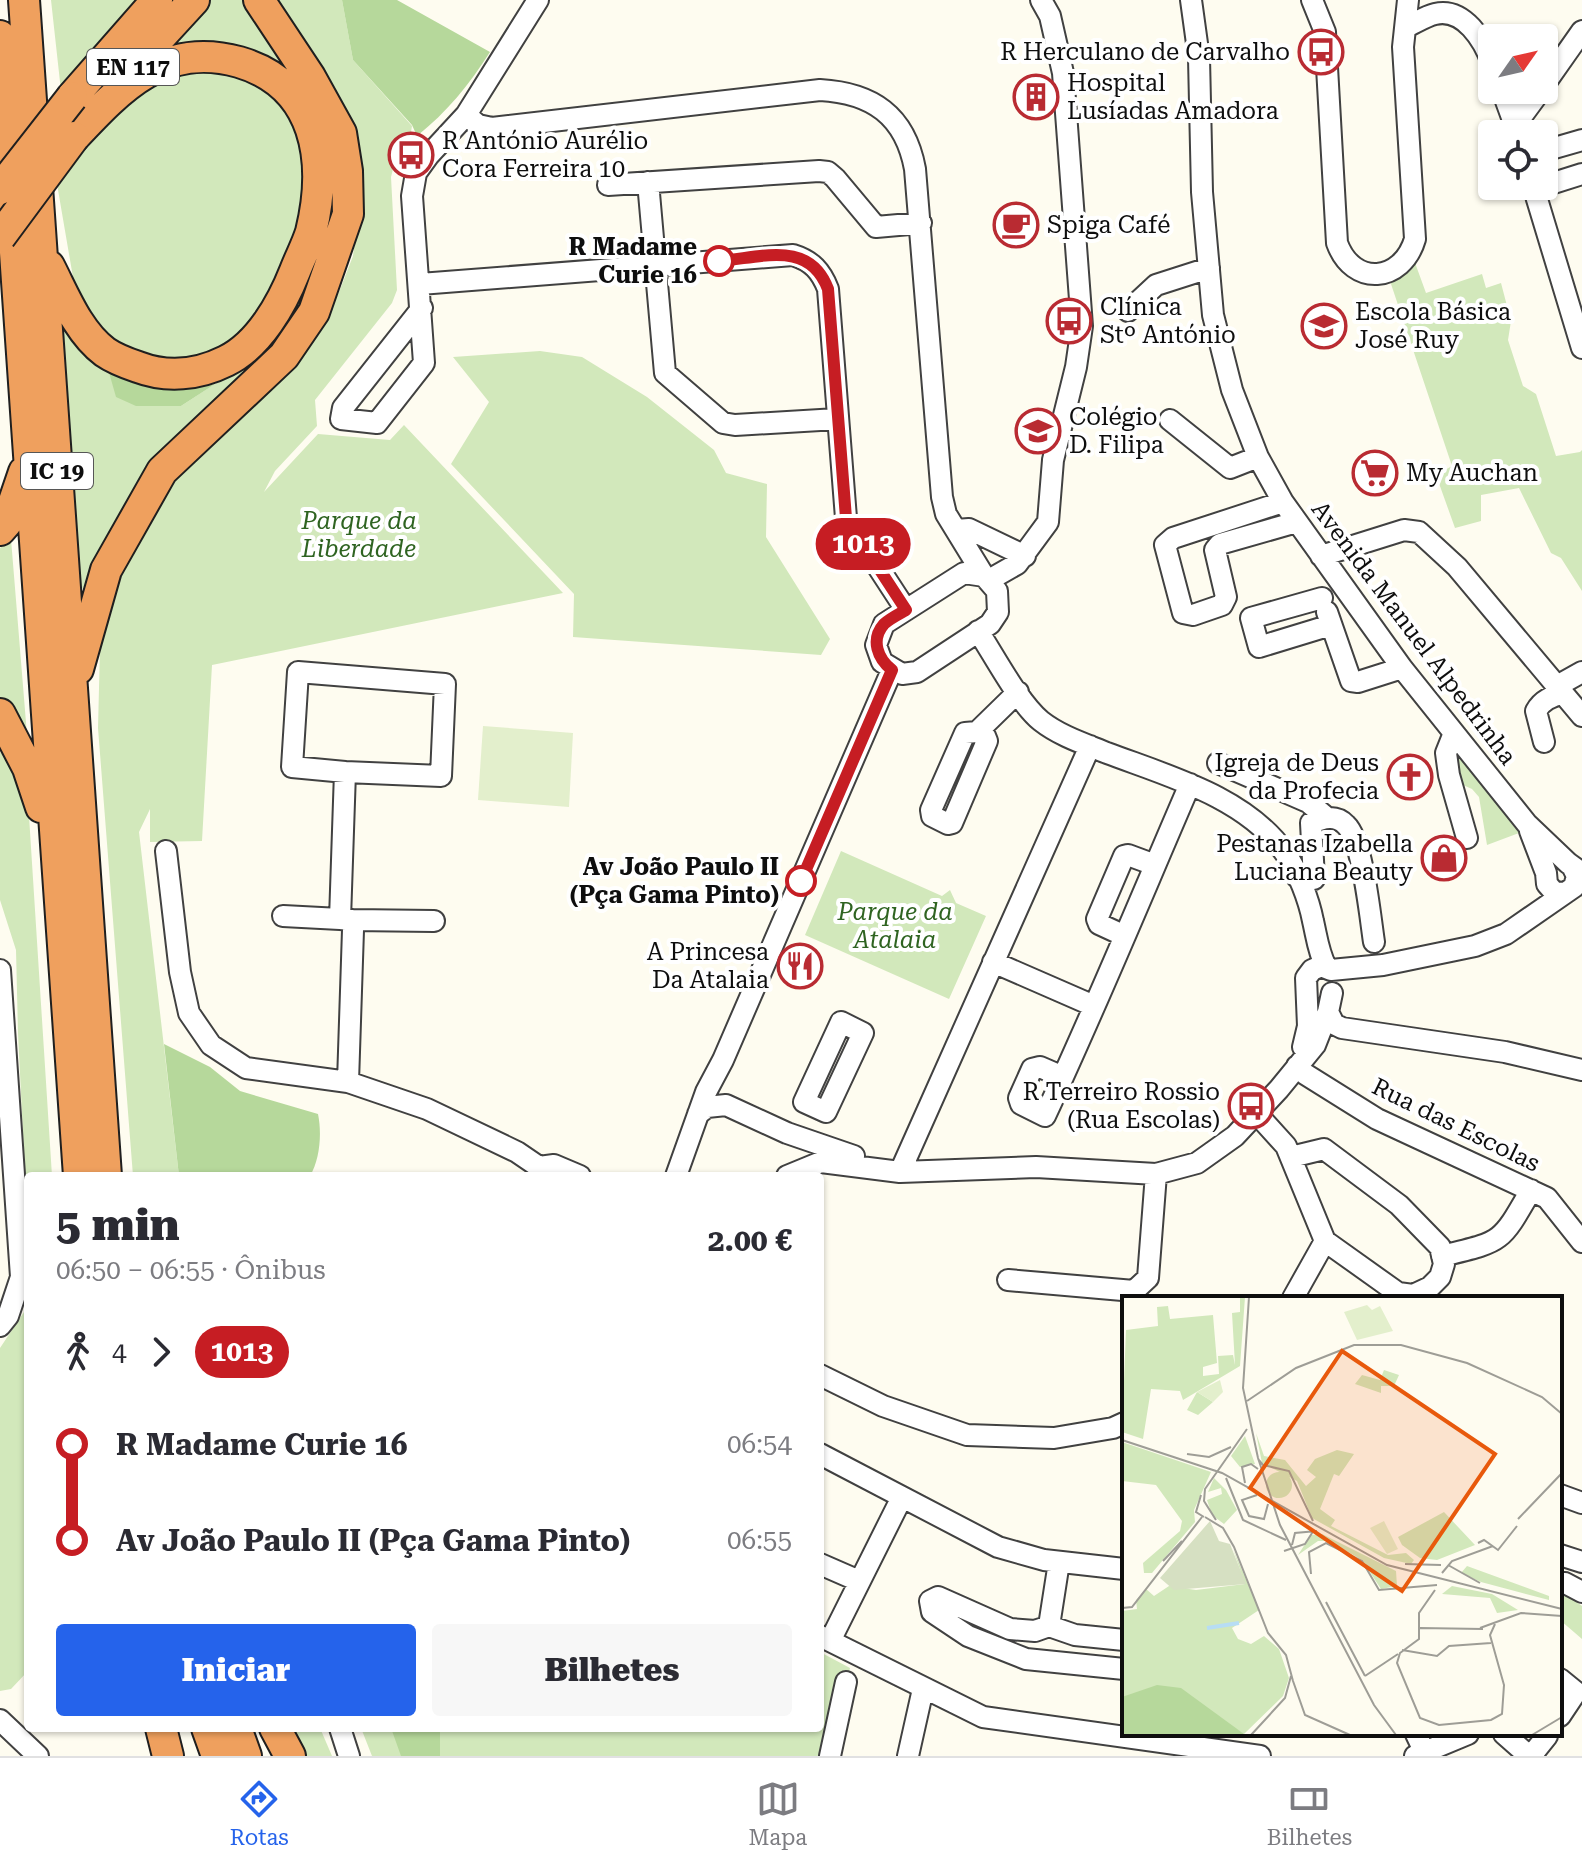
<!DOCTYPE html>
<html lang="pt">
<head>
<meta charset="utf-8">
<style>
	body { margin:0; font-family:"Roboto Serif",serif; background:#f7f7f7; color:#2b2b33; height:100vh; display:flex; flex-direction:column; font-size:30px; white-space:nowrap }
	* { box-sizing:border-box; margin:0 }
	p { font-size:26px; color:#7c7c81 }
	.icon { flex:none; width:44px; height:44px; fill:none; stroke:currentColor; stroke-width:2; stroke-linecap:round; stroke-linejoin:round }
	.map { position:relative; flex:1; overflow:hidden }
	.sheet { position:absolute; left:24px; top:1172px; width:800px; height:560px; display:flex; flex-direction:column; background:#fff; border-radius:8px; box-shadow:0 2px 6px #0004 }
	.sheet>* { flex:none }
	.badge { padding:0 16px; border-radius:26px; font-size:28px; line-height:52px }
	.needle { width:52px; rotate:56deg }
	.tools { position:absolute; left:1478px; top:24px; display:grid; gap:16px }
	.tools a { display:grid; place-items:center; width:80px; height:80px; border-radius:8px; background:#fff; box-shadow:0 2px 6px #0004; font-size:40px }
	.map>.badge { position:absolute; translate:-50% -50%; box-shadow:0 0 0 4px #fff }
	.legs { display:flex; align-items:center; gap:12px; height:88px; padding:0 32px; font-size:26px }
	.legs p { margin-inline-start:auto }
	.summary { display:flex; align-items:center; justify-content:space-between; height:136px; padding:0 32px }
	h1 { font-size:44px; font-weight:800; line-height:60px }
	.button { display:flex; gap:16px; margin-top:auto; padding:16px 32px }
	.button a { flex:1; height:92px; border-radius:8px; background:#2563eb; color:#fff; font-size:32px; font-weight:800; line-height:92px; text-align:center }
	.button a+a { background:#f7f7f7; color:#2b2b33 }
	ul { padding:0 32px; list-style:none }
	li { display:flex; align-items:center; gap:28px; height:96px; font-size:30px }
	li i { display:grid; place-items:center; width:12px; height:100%; margin:0 10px; background:currentColor }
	li i::after { content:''; width:20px; height:20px; margin:-10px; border:6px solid; border-radius:50%; background:#fff }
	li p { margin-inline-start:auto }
	li:first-child i { background:linear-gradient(#0000 50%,currentColor 0) }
	li:last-child i { background:linear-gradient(currentColor 50%,#0000 0) }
	.dock { display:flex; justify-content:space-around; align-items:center; height:112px; border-top:2px solid #e1e1e2; background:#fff; font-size:22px; color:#7c7c81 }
	.dock a { display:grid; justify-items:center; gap:4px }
	.dock .selected { color:#2563eb }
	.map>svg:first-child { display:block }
</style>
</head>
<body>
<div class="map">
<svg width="1582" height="1756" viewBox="0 0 1582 1756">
	<rect width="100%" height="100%" fill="#fefcf0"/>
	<!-- green -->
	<path fill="#d2e8bb" d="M51,0H140L61,91Z
		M210,0H249L265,36L288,71L282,76L161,50Z
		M273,0H342L353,60L412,126L410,138L396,157L391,177L397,290L392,303L315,400L317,426L275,471L264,492L318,434L390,440L404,425L563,593L212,665L202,841L150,842V809L139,832L179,1176H133L98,728L100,648L112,591L148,515L168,483L274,384L317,335L339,292L353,256L357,221Z
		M205,67L266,87L293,120L301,150L303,204L294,246L266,299L244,329L231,340L201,356L167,361L113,344L86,315L75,289L57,184L115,108L163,75Z
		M324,156L342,196L299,322L93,579L80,591L60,327L108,369L181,406L247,363Z
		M1414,260L1426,293L1482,274L1486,288L1501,283L1511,321L1508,340L1523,386L1536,394L1556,456L1580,452L1582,450V591L1561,558L1551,553L1519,488L1481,495V521L1455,528L1436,475L1452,466L1389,278Z
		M540,351L582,357L647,397L714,450L726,473L767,484L766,537L830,639L821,655L573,637L574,594L451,464L489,402L453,357Z
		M11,539L28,747L0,699V548Z
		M0,752L10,762L29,816L52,1176H28V1236L18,1033L16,950L0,900Z
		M1456,755L1479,778L1519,833L1487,845L1479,797L1472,789L1463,785L1454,768Z
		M841,851L942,896L950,890L956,903L986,916L949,999L805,935Z
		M28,1293V1671L11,1689L0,1691V1348L26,1309Z
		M1560,1590L1582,1606V1639L1560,1620Z
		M820,1652L850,1668L829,1756H372L361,1728H820Z
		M284,1728H320L332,1756H299Z"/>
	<!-- forest -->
	<path fill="#b6d89b" d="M342,0H397L490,52C469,85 447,112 417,136L412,125L353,60Z
		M108,369L142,386L170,388L215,384L181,406H136L116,397Z
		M164,1044L210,1067L240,1091L318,1114C322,1133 320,1159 310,1176H179Z
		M391,1728H440V1756H401Z"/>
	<!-- pitch -->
	<path fill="#e3efcc" d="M483,726L573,733L569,807L478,800Z"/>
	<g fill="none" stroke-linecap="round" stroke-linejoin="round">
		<!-- minor casing -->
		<g stroke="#414141" stroke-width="24">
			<path id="minor" d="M1191,0L1199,58L1202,192L1213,315L1232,390L1258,457L1283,502L1402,668L1527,824L1568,863L1582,873
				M1312,0L1325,32L1337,243C1353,287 1402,283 1415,239L1403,47L1408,0
				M1406,27C1415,23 1426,16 1435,14C1464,7 1484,41 1492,63
				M1544,85L1582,31
				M1502,90L1518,134
				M466,115L478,125L492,128L820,90C872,93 905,115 915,169L942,497L946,514L984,576
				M1516,124L1541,90
				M1544,151L1582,140
				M648,182L665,373L723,423L735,425L837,419
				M608,185L819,171L828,172L835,178L876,227L921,223
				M1533,186L1582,348
				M1544,186L1582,174
				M420,284L793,255C812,261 821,271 828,289L846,518L906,610
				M422,308L343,408L341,419L377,423L424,363L412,196L416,173L429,155L466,115L538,0
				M1128,311L1156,285L1209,268
				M1170,420L1230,468L1258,457
				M1283,502L1173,538L1165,545L1183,613L1193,615L1222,605L1226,597L1215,550L1220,544L1297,522
				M956,530L969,529L1025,556
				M1321,556L1404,530L1419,532L1457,567L1582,716
				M964,573L984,576L997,591L998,612L990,624L917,672L902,674L882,662L876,645L884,624Z
				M989,580L1017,564L1048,522L1053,460L1076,367L1082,326L1063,73L1050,16L1041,0
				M1322,598L1251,618L1259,647L1331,625
				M1327,612L1351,681L1358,682L1402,668
				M978,631C995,657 1019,703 1041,721C1060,736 1085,744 1107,753C1168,776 1246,797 1285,853C1298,871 1309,900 1313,921C1317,938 1318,951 1326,967
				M1557,686L1582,672
				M977,732L985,736L987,741L952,823L948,824L932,816L931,810L965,733L977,732L1018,692
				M1454,733L1446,753L1449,775L1467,838
				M1544,742L1536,711C1542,700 1551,697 1563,693
				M1218,763L1308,802L1326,817
				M345,772L441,776L445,684L298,672L292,767L345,772L340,919L352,920L353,930L348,1082
				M1530,831L1546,873L1547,884L1554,892L1565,893
				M166,851L180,972L189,1013L211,1045L246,1068L348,1082L427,1109L517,1152L539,1167L554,1165L580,1176
				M1297,877L1314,879L1311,823C1323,818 1336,814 1346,825C1363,841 1370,916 1374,942
				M283,916L340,919
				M352,920L434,921
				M1125,936L1099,924L1097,919L1124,856L1128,855L1155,865
				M993,962L1094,1006
				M0,970L21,1277L8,1316L0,1326
				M1328,1012L1334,1024L1342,1028L1505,1052L1582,1070
				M841,1022L863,1033L826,1112L804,1102Z
				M1303,1047L1308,1026L1306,978L1312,970L1321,966L1331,970L1383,965L1475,946L1506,934L1574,887L1577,876L1572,866
				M1297,1066L1305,1074L1377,1119L1547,1198L1582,1242
				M1063,1077L1040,1067L1032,1069L1019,1098L1021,1104L1045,1116C1096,1007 1142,895 1190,784
				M698,1114L707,1107L726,1105L787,1133L854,1156
				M1257,1114L1286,1146L1325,1241L1398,1293L1413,1295L1430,1287L1440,1277L1444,1264L1440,1247L1399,1205L1324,1149L1291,1157
				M900,1172L1090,746
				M676,1176L706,1092L723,1060L892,670
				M787,1176L821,1162L900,1172L1036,1167L1156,1174L1197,1163L1235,1136L1279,1089L1315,1045L1328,1012L1332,993
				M1442,1256C1503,1241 1500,1244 1531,1190
				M1008,1280L1134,1291L1148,1278L1156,1174
				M1293,1298L1325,1241
				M820,1375L883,1406L967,1435L1054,1438L1113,1428L1124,1423
				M820,1454L998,1547L1044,1560L1124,1569
				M1560,1495L1582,1503
				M1560,1555L1582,1562
				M820,1564L859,1581
				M1560,1583H1565L1582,1592
				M1049,1626L1059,1562
				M820,1636L983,1717L1260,1756
				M1124,1640L1075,1635L1049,1626L1035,1631L1010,1629L938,1597L930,1601L932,1612L968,1636L1026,1659L1124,1669
				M830,1641L902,1497
				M1560,1679L1576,1692L1560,1716
				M0,1720L38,1756
				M340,1728L349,1756
				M1416,1734L1425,1753
				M1504,1734L1529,1756
				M830,1756L846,1682
				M908,1756L923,1689
				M1415,1756L1468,1734
				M1531,1756L1547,1736"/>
		</g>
		<!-- highway casing -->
		<g stroke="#1f1f1f" stroke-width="34">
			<path id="highway" d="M24,0L106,1176
				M0,36L79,1176
				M126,74L194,0
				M72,97L157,0
				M49,266C64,295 78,332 105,352C115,359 126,363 138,367C167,378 198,375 226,361C259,345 282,304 295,271C300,258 307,245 311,232C328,162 318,85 239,62C164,41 121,87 74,137
				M0,530L7,522L24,472
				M78,669L106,570L162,471L284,356L314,312L348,214L347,171L341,133L310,77L259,0
				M0,714L28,768L41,807
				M161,1728L168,1756
				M207,1728L217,1756
				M236,1728L246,1756
				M275,1728L290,1756"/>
		</g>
		<!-- minor -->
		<use href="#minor" stroke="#fff" stroke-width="20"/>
		<!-- highway -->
		<use href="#highway" stroke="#efa05e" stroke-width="30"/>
		<!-- highway-bridge casing -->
		<g stroke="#1f1f1f" stroke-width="34" stroke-linecap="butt">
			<path id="highway-bridge" d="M0,189L72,97
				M0,237L74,137"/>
		</g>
		<!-- highway-bridge -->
		<use href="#highway-bridge" stroke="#efa05e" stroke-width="30"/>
	</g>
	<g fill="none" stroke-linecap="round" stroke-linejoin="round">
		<!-- line-1 casing -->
		<g stroke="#fff" stroke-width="18">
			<path id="line-1" d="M719,261C761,258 809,239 828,289L846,518L906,610C899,614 889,619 884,624C870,640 878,659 892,670L801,881"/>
		</g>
		<!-- line-1 -->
		<use href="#line-1" stroke="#c61d23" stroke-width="12"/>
	</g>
	<!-- icons -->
	<defs>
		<g id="bus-ring" transform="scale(2.3)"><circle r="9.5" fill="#fff" stroke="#b92b32" stroke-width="1.5"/><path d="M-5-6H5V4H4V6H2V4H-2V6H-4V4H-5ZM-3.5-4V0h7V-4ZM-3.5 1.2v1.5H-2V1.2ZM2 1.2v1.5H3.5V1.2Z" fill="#b92b32"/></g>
		<g id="building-ring" transform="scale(2.3)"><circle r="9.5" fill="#fff" stroke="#b92b32" stroke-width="1.5"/><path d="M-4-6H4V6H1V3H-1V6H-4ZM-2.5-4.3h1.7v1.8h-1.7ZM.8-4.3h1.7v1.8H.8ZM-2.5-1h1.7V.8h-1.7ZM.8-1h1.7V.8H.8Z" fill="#b92b32"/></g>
		<g id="cafe-ring" transform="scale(2.3)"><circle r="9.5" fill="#fff" stroke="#b92b32" stroke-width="1.5"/><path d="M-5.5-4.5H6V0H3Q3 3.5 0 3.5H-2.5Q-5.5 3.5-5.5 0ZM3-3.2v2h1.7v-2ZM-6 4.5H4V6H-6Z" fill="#b92b32"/></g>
		<g id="school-ring" transform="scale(2.3)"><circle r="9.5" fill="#fff" stroke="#b92b32" stroke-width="1.5"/><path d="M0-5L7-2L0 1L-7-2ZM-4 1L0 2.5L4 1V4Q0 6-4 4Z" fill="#b92b32"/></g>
		<g id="supermarket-ring" transform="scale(2.3)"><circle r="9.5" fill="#fff" stroke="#b92b32" stroke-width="1.5"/><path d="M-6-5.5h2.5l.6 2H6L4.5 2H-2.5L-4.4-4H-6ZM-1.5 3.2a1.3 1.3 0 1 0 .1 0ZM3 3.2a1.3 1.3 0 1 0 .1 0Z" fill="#b92b32"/></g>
		<g id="church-ring" transform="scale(2.3)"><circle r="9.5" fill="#fff" stroke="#b92b32" stroke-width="1.5"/><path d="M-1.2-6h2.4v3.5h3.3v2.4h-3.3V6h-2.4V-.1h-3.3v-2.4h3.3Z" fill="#b92b32"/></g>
		<g id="shop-ring" transform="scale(2.3)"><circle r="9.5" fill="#fff" stroke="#b92b32" stroke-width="1.5"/><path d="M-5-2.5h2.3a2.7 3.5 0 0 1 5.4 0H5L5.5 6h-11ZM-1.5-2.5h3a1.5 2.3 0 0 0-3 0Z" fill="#b92b32"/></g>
		<g id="restaurant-ring" transform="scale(2.3)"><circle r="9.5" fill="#fff" stroke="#b92b32" stroke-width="1.5"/><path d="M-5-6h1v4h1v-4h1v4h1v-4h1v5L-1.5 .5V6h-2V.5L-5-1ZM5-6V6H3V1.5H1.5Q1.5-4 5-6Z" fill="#b92b32"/></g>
	</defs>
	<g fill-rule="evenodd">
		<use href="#bus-ring" x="1321" y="52"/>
		<use href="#building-ring" x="1036" y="97"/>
		<use href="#bus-ring" x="411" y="155"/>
		<use href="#cafe-ring" x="1016" y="225"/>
		<use href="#bus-ring" x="1069" y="321"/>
		<use href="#school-ring" x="1324" y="326"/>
		<use href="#school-ring" x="1038" y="431"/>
		<use href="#supermarket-ring" x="1375" y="473"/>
		<use href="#church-ring" x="1410" y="777"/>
		<use href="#shop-ring" x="1444" y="858"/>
		<use href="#restaurant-ring" x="800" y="966"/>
		<use href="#bus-ring" x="1251" y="1106"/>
	</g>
	<!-- markers -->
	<g fill="#fff" stroke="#c61d23" stroke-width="4">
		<circle cx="719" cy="261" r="14"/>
		<circle cx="801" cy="881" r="14"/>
	</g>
	<g text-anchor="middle" stroke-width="8" stroke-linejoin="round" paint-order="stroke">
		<!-- shield labels -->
		<g fill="#fff" stroke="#565656" stroke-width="2">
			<rect x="87" y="49" width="92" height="36" rx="6"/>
			<rect x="21" y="453" width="72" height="36" rx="6"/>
		</g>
		<g font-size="22" font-weight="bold" fill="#0e0e0e">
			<text x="133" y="75">EN 117</text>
			<text x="57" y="479">IC 19</text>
		</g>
		<!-- poi labels -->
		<g font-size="24" fill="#0e0e0e" stroke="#fff" text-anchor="start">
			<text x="1290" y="60" text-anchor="end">R Herculano de Carvalho</text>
			<text x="1067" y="91">Hospital<tspan x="1067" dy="28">Lusíadas Amadora</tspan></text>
			<text x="442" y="149">R António Aurélio<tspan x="442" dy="28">Cora Ferreira 10</tspan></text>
			<text x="1047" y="233">Spiga Café</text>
			<text x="1100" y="315">Clínica<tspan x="1100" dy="28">Stº António</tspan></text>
			<text x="1355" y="320">Escola Básica<tspan x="1355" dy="28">José Ruy</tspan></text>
			<text x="1069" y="425">Colégio<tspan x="1069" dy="28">D. Filipa</tspan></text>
			<text x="1406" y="481">My Auchan</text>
			<text x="1379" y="771" text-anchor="end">Igreja de Deus<tspan x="1379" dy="28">da Profecia</tspan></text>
			<text x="1413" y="852" text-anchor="end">Pestanas Izabella<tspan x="1413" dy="28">Luciana Beauty</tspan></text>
			<text x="769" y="960" text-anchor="end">A Princesa<tspan x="769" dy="28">Da Atalaia</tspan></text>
			<text x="1220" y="1100" text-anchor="end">R Terreiro Rossio<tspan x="1220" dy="28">(Rua Escolas)</tspan></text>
		</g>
		<!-- stop labels -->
		<g font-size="24" font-weight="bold" fill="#0e0e0e" stroke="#fff" text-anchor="end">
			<text x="697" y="255">R Madame<tspan x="697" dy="28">Curie 16</tspan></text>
			<text x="779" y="875">Av João Paulo II<tspan x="779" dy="28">(Pça Gama Pinto)</tspan></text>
		</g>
		<!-- park labels -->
		<g font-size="24" font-style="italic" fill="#2f6421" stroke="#fff">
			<text x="359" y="529">Parque da<tspan x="359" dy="28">Liberdade</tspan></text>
			<text x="895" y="920">Parque da<tspan x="895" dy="28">Atalaia</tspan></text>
		</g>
		<!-- street labels -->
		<g font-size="24" fill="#0e0e0e" stroke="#fff">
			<text transform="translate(1414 633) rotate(53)" y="8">Avenida Manuel Alpedrinha</text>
			<text transform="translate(1456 1125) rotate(26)" y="8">Rua das Escolas</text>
		</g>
	</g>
	<!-- overview -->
	<g transform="translate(1122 1296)">
		<rect width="440" height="440" fill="#fefcf0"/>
		<path d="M118,1H123L118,70L61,104L58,95L29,93L21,143L0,136L4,34L36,30L35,11L46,10L48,23L91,19L95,67L81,71V80L97,78L96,60L111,59L113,69L110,17L118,16ZM262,74L277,79L272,90H259V97L233,88L240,79L258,84ZM75,96L91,106L76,119L65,114ZM134,137L142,160L163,164L184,190L194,181L185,174L193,163L215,154L232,158L217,180L212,178L198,213L213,224L209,230L266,259L284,257L292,264L289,268L262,262L190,222L175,185L140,167ZM123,140L133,168L118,171L109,160ZM0,146L89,176L72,214L73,226L30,277H22L21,267L58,235L60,225L34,189L0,185ZM144 189a13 13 0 1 1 26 0a13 13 0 1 1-26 0ZM92,182L104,194L115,214L102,228L90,219L85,204L100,198L99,192L86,196ZM322,216L353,249L315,264L298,262L280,249L276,241ZM200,238L274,275L275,290L259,293L240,264L207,245H196L176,259L189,239ZM111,253L137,314L110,332L116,343L129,348L142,340L157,353L167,382L161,400L122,438L99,424L0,401V315L15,313L14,304L24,293L32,300L47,290L74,294L123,288ZM345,270L427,300V304L359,286L339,277ZM330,290L370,298L396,314L375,317L368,302L320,298Z" fill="#d2e8bb"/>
		<path d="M35,389L59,392L122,438L0,439V401Z" fill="#b6d89b"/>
		<path d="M88,225L97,245L108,248L124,288L52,294L38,282Z" fill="#d6e0c2"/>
		<path d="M245,9L250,14L258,10L271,35L235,44L222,16ZM98,84L101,96L91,106L75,96ZM262,225L276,253L265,258L248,232Z" fill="#e3efcc"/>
		<path fill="none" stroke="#b7ddf4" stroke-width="4" d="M85,332L117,327"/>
		<path fill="none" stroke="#9e9d96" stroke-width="2" d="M127,1L121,92L136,162M125,105L174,72L232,49H279L345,67L420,101L440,118M0,144L100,177L265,269L440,313M65,158L87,161L109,151M136,162L158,229L252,409L274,439M136,163L141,169L167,175L191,225M104,182L121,224L164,244M123,187L120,171L129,168L136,173M79,199L74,216L82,221M135,199L120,204L127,220L142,223L146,208M83,221L101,232L112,251L146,337L164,359L171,385M396,223L440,177M94,224L82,205L83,193L125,133M356,247L362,244L376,254L395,230M170,249L173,237L195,235M162,255L183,248L192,234M41,265L60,245M283,268L319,269M326,269L358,287M320,277L330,265L371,250M189,278L187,256L204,247L240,265L257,294L315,289M313,294L297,317V343L278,357L275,367L298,422L317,429L369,424L380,418L382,389L368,339L373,328M204,306L243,380M0,312L10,311L80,221M298,332L361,333M358,332L399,317L440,320M280,354L315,360L327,350L369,347M243,380L276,358M171,385L183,419L228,439M129,439L163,402L169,380M410,439L440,421"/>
		<path fill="#e8590c" fill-opacity="0.15" stroke="#e8590c" stroke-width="4" d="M220,55L373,158L280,295L128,192Z"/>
		<rect width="440" height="440" fill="none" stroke="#0e0e0e" stroke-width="4"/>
	</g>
</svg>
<div class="tools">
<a><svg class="needle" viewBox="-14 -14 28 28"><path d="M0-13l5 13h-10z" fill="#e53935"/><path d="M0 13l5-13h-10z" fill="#7c7c81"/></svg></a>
<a><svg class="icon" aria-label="locate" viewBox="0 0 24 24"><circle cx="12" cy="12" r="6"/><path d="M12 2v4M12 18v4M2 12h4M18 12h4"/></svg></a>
</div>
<b class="badge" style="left:863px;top:544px;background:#c61d23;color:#fff">1013</b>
<section class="sheet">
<div class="summary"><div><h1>5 min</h1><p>06:50 – 06:55 · Ônibus</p></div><b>2.00 €</b></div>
<div class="legs"><svg class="icon" aria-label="walk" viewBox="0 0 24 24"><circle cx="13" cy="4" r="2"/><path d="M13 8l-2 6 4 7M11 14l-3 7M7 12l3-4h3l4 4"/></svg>4<svg class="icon" aria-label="forward" viewBox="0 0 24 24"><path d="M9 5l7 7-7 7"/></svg><b class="badge" style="background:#c61d23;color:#fff">1013</b></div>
<ul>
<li><i style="color:#c61d23"></i><b>R Madame Curie 16</b><p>06:54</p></li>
<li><i style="color:#c61d23"></i><b>Av João Paulo II (Pça Gama Pinto)</b><p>06:55</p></li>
</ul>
<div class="button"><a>Iniciar</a><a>Bilhetes</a></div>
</section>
</div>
<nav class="dock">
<a class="selected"><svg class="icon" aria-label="directions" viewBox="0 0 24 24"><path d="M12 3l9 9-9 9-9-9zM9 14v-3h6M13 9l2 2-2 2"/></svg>Rotas</a>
<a><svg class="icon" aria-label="map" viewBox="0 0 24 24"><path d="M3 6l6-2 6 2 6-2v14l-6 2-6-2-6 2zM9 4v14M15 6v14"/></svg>Mapa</a>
<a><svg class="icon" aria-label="tickets" viewBox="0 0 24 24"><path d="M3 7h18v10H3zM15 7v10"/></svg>Bilhetes</a>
</nav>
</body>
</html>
